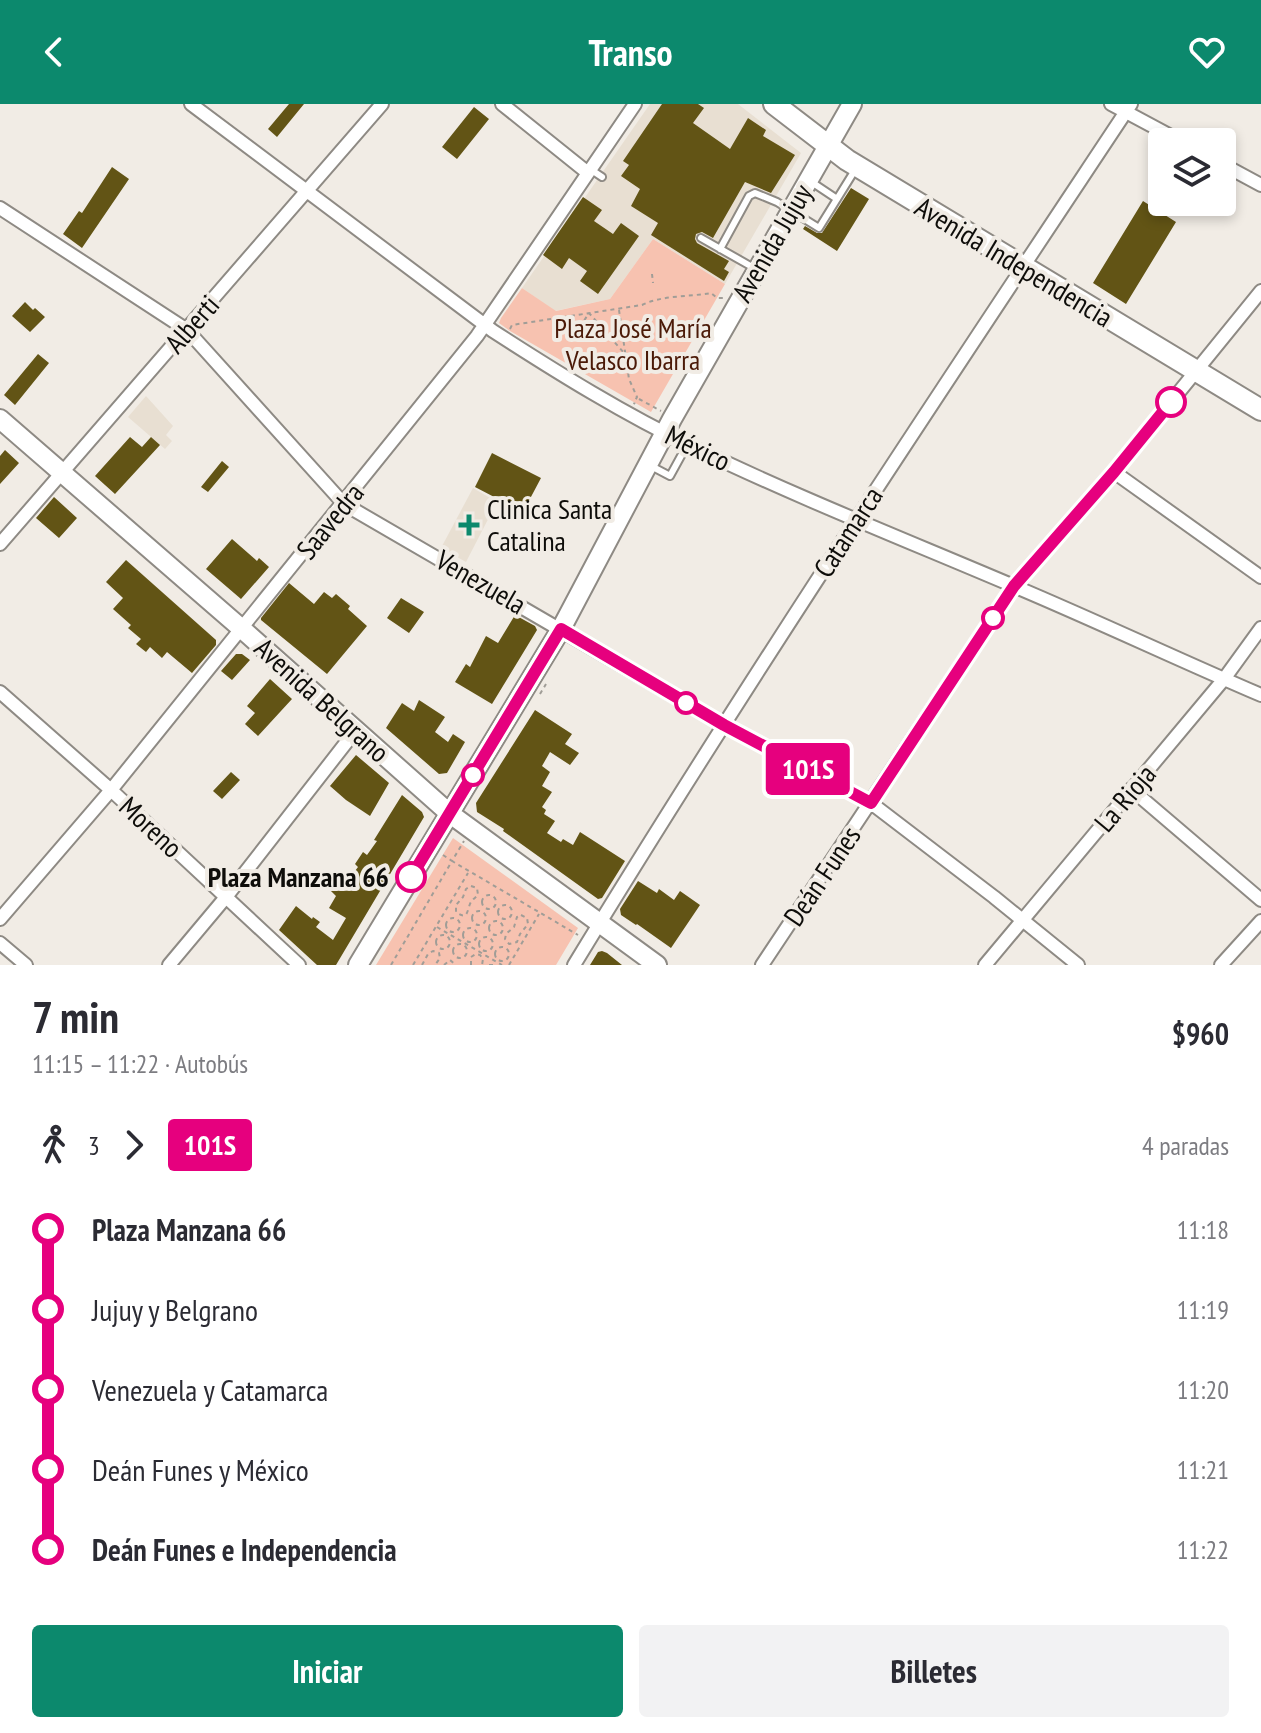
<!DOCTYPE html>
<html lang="es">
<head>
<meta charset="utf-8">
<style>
	body { margin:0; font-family:"PT Sans Narrow",sans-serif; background:#f2f2f3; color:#2b2b33; height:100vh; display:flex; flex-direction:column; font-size:30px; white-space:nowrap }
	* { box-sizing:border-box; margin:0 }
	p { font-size:26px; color:#7c7c81 }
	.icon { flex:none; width:44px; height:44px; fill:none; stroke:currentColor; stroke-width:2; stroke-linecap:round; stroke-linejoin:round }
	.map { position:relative; height:861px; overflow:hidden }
	.sheet { display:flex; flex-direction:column; background:#fff; flex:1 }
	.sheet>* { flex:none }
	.badge { padding:0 16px; border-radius:6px; font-size:28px; line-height:52px }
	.fabs { position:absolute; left:1148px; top:24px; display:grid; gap:16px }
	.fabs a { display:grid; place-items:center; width:88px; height:88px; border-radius:8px; background:#fff; box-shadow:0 4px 12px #0003; font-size:40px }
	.map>.badge { position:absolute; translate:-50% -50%; box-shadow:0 0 0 4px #fff }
	.legs { display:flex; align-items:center; gap:12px; height:88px; padding:0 32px; font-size:26px }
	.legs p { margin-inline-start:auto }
	.head { display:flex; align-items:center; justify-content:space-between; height:136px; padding:0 32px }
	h1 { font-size:44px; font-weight:600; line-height:60px }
	.primary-button { display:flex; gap:16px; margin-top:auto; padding:16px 32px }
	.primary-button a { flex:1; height:92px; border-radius:8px; background:#0c896d; color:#fff; font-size:32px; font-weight:600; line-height:92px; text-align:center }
	.primary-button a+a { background:#f2f2f3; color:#2b2b33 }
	ul { padding:0 32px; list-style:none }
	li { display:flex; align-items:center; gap:28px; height:80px; font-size:30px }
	li i { display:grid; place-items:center; width:12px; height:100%; margin:0 10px; background:currentColor }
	li i::after { content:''; width:20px; height:20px; margin:-10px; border:6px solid; border-radius:50%; background:#fff }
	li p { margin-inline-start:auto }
	li:first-child i { background:linear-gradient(#0000 50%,currentColor 0) }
	li:last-child i { background:linear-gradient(currentColor 50%,#0000 0) }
	header { display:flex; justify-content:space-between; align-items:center; height:104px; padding:0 32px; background:#0c896d; color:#fff; font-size:36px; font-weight:600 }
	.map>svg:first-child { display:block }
</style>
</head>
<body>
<header><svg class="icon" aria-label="back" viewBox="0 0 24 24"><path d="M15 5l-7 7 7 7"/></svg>Transo<svg class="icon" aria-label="heart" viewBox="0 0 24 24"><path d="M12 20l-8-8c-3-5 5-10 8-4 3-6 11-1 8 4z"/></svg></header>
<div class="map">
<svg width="1261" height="861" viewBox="0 0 1261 861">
	<rect width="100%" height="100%" fill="#f1ece5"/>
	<!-- built -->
	<path fill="#e8dfd2" d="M650,0H738L801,49L725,180L653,135L610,195L555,207L522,184Z
		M146,292L173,322L166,331L172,337L165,345L128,313Z
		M473,384L497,398L466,458L441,444Z"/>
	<!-- green -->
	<path fill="#f7c2b0" d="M653,135L725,180L651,308L510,227L499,219L501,214L522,184L556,207L610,195Z
		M453,734L578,824L556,861H376Z"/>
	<!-- building -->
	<path fill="#625415" d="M289,0H304L277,33L268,25Z
		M662,0H698L704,4L693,19L730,45L748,14L766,26L763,32L795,51L771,89L745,78L713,134L702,128L696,130L695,135L697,139L729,157L724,165L729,168L724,177L651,131L658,119L631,102L640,85L621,72L629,61L623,57Z
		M474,3L489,15L457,55L442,43Z
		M112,63L129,75L82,144L63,130L79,107L82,109Z
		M851,84L869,95L837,147L803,125L805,122L817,129H822Z
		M583,93L602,106L594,117L613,130L621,119L639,132L598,190L580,177L587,167L569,154L562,165L543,151Z
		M1143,97L1176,118L1126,200L1093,179Z
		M25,198L33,206L35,204L45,213L30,228L12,212Z
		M38,250L49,259L15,301L4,291Z
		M130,333L142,343L151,333L160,341L115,390L95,372Z
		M5,346L19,359L0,380V352Z
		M492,349L541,374L523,408L475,383Z
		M222,357L229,363L208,388L201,383Z
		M54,393L77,414L59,434L36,414Z
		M232,435L257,457L259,454L269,463L241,495L206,465Z
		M126,456L216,536V541L192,569L167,548L162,554L150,543L146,548L136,540L141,535L128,524L131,521L113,505L123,494L106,478Z
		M289,479L314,500L324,488L332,494L336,490L350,502L348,505L367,522L327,570L261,516V514Z
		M401,494L424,508L409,529L387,514Z
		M515,511L535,522L537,526L492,600L455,578L466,560L470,563L486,532L498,539Z
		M236,550H242L250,556L232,576L221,567Z
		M270,575L292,595L258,632L245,620L255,609L247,602Z
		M419,596L445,613L435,628L448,638L453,630L465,638L447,669L439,670L386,624L402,599L414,607Z
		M535,606L572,630L565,640L579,649L570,661L550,648L542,662L550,668L542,682L552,688L542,703L546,706L544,710L555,717L547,729L561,738L563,735L573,741L580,728L625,757L602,794L598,795L503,727L504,725L477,708L476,699Z
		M356,651L389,679L370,712L346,696L330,682Z
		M231,668L240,676L222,695L213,687Z
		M402,691L422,708L424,713L336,861H317L279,826L296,802L312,815L313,813L320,818L316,823L333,836L346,814L329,804L336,792L323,779L325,776L323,775L330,768L345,780L358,763L355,760L363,748L367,751L377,737L374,736Z
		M638,777L657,789L659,785L674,796L680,787L700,801L671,844L637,820L636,821L621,811L620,805Z
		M602,847L607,849L622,861H590L598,848Z"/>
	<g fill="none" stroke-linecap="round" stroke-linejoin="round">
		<!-- service casing -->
		<g stroke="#8e8a84" stroke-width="10">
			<path id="service" d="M590,65L602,73
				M810,77L837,95
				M701,134L754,164
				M720,145L749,92L755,89L777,98L819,124L855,66
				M651,362L670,372L687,341"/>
		</g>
		<!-- minor casing -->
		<g stroke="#8e8a84" stroke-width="16">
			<path id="minor" d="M191,0L493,227C558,269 624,310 693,343C799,394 908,437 1016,483C1099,518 1179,556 1261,591
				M502,0L588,69
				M1111,0L1182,38
				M1222,60L1261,81
				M0,104L187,226L344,400L724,621L871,699L994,793L1078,861
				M1114,368L1261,473
				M0,440L382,0
				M0,588L111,686L299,861
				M1131,685L1261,796
				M0,815L111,686L477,232L635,0
				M0,839L26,861
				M169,861L226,793L356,626
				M574,861C752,569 942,285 1131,0
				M762,861L1014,482L1114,368L1261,187
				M985,861L1224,575L1261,524
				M1221,861L1261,817"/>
		</g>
		<!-- secondary casing -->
		<g stroke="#8e8a84" stroke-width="22">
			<path id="secondary" d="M0,315L242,525L449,709L657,861
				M358,861L561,525L672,315L852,0"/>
		</g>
		<!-- primary casing -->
		<g stroke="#8e8a84" stroke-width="24">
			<path id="primary" d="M774,0L847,56L1261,306"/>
		</g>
		<!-- path -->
		<path stroke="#a09d97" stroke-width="2" stroke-dasharray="4 4" stroke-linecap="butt" d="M652,170L653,179
			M619,206L629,275L637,293L634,299L635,300
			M580,223L589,209L625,250
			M510,225L512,221L642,201C662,191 689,193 711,189L717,194H724
			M639,295L661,307
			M540,590L546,580
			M443,751L452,757L464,737
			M471,782L477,784L478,791C476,793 473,795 471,798C467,804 469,818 456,808V801L463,793L466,785Z
			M482 798a7 7 0 1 1 14 0a7 7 0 1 1-14 0Z
			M498 808a7 7 0 1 1 14 0a7 7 0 1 1-14 0Z
			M472 814a7 7 0 1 1 14 0a7 7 0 1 1-14 0Z
			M521,811L527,814L528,820L520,830L517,838L509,840L505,835L506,830L514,823L517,813Z
			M446 821a7 7 0 1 1 14 0a7 7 0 1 1-14 0Z
			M489 824a7 7 0 1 1 14 0a7 7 0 1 1-14 0Z
			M437,823L502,861
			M463 831a7 7 0 1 1 14 0a7 7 0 1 1-14 0Z
			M436 838a7 7 0 1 1 14 0a7 7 0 1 1-14 0Z
			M479 840a7 7 0 1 1 14 0a7 7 0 1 1-14 0Z
			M453 847a7 7 0 1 1 14 0a7 7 0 1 1-14 0Z
			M495 850a7 7 0 1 1 14 0a7 7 0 1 1-14 0Z
			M391,861L452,757L578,831
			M413,861L468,769
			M422,861L428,850L433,847L439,849L440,854L435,861
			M444,861L450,856L456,861
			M471,861V853L476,850L480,851L483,855L482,861
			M489,861H496
			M509,861L539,810"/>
		<!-- service -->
		<use href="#service" stroke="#fff" stroke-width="6"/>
		<!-- minor -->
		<use href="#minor" stroke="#fff" stroke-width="12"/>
		<!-- secondary -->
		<use href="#secondary" stroke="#fff" stroke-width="18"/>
		<!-- primary -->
		<use href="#primary" stroke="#fff" stroke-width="20"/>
	</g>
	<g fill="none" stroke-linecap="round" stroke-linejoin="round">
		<!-- line-1 casing -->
		<g stroke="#fff" stroke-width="18">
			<path id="line-1" d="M411,773L561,525L724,621L871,699L1014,482L1114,368L1171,298"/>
		</g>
		<!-- line-1 -->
		<use href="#line-1" stroke="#e6007e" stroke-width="12"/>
	</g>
	<!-- markers -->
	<g fill="#fff" stroke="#e6007e" stroke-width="4">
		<circle cx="1171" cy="298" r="14"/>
		<circle cx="993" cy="514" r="10"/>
		<circle cx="686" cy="599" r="10"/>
		<circle cx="473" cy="671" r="10"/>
		<circle cx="411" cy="773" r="14"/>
	</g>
	<path fill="#0c896d" stroke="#f1ece5" stroke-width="3" d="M465 409h8v8h8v8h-8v8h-8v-8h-8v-8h8z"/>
	<g text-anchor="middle" stroke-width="8" stroke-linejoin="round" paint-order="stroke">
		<!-- street labels -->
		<g font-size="28" fill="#0e0d0a" stroke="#f1ece5">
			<text transform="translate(772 139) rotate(-60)" y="10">Avenida Jujuy</text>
			<text transform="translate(1014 158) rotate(31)" y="10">Avenida Independencia</text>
			<text transform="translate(192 220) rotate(-49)" y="10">Alberti</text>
			<text transform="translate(698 344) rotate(26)" y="10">México</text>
			<text transform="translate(330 417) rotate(-51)" y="10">Saavedra</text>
			<text transform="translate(848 428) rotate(-57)" y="10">Catamarca</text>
			<text transform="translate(481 478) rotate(30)" y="10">Venezuela</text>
			<text transform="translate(322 596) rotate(42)" y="10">Avenida Belgrano</text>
			<text transform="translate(1125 694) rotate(-50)" y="10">La Rioja</text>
			<text transform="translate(151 723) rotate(43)" y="10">Moreno</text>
			<text transform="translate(822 772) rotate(-56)" y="10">Deán Funes</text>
		</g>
		<!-- park labels -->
		<g font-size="28" fill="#4b1a08" stroke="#f1ece5">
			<text x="633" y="234">Plaza José María<tspan x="633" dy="32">Velasco Ibarra</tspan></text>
		</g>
		<!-- poi labels -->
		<g font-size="28" fill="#0e0d0a" stroke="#f1ece5" text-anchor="start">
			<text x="487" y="415">Clinica Santa<tspan x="487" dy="32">Catalina</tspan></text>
		</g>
		<!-- stop labels -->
		<g font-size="28" font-weight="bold" fill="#0e0d0a" stroke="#f1ece5" text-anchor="end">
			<text x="389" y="783">Plaza Manzana 66</text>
		</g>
	</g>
</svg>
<div class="fabs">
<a><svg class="icon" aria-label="layers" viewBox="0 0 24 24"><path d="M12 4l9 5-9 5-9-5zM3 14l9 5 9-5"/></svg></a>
</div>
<b class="badge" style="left:808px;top:665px;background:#e6007e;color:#fff">101S</b>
</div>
<section class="sheet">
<div class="head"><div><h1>7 min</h1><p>11:15 – 11:22 · Autobús</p></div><b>$960</b></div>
<div class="legs"><svg class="icon" aria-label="walk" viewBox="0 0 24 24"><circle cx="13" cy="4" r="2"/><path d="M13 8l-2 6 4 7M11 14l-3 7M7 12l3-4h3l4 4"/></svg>3<svg class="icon" aria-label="forward" viewBox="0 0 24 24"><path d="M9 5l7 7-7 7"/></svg><b class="badge" style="background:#e6007e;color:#fff">101S</b><p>4 paradas</p></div>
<ul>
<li><i style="color:#e6007e"></i><b>Plaza Manzana 66</b><p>11:18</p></li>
<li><i style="color:#e6007e"></i><span>Jujuy y Belgrano</span><p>11:19</p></li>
<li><i style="color:#e6007e"></i><span>Venezuela y Catamarca</span><p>11:20</p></li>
<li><i style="color:#e6007e"></i><span>Deán Funes y México</span><p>11:21</p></li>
<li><i style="color:#e6007e"></i><b>Deán Funes e Independencia</b><p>11:22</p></li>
</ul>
<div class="primary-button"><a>Iniciar</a><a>Billetes</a></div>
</section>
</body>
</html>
